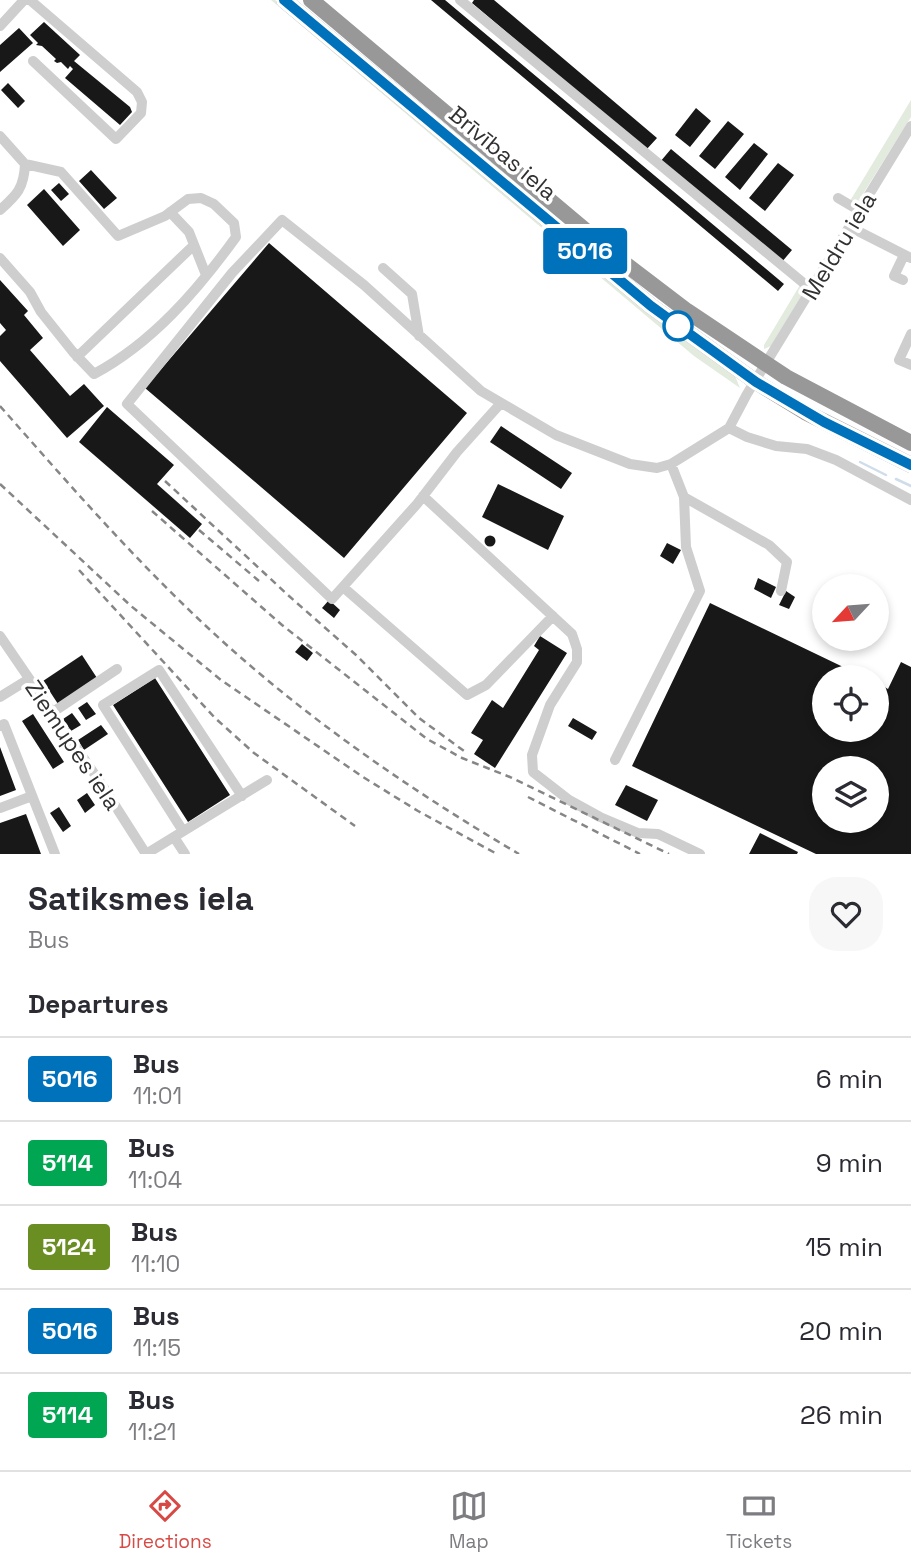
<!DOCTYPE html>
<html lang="en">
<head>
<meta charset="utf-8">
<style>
	body { margin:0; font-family:"Space Grotesk",sans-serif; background:#f7f7f7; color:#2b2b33; height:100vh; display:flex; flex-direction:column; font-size:26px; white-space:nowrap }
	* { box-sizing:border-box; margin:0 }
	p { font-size:23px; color:#7c7c81 }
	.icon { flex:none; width:38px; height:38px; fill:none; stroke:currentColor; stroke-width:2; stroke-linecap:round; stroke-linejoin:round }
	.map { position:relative; height:854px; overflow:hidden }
	.details { display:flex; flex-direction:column; background:#fff; flex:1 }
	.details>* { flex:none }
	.badge { padding:0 14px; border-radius:5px; font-size:24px; line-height:46px }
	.needle { width:46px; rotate:244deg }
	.controls { position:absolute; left:812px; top:574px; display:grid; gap:14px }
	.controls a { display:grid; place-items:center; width:77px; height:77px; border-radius:50%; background:#fff; box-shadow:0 4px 10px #0003; font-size:35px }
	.map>.badge { position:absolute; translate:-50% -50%; box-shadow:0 0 0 4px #fff }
	h2 { padding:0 28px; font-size:26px; line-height:63px }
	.round { display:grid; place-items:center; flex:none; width:74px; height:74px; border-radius:28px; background:#f7f7f7 }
	.headline { display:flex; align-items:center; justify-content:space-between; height:119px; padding:0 28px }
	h1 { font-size:33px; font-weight:700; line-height:52px }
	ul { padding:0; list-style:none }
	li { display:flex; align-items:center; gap:21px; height:84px; padding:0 28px; border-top:2px solid #e1e1e2 }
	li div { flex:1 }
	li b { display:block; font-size:26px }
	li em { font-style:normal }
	li .badge { min-width:77px; font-weight:700; text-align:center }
	.tabs { display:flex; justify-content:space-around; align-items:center; height:98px; border-top:2px solid #e1e1e2; background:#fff; font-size:19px; color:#7c7c81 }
	.tabs a { display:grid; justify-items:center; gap:4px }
	.tabs .on { color:#d74944 }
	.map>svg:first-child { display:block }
</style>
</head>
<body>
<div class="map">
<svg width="911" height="854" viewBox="0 0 911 854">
	<rect width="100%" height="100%" fill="#fff"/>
	<!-- green -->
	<path fill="#e3eade" d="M271,0H275L661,323L735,376L740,388L694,356Z
		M911,100V117L856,205L850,201Z
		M800,285L803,293L771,346L764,349V345Z"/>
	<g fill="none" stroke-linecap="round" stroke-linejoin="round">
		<!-- stream -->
		<path stroke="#cfddea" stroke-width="2.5" d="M860,462L886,475
			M896,479L911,486"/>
	</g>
	<!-- building -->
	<path fill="#181818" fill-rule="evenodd" d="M431,0H445L784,284L778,291Z
		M474,0H494L657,138L646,150L472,3Z
		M44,22L80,55L74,61L130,107L132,112L120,125L65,78L73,69L70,66L68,69L61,62L57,63L54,61L56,59L42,46L36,45L38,43L30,35Z
		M19,28L33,43L0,72V45Z
		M8,83L25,101L18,108L1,90Z
		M696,108L711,121L690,147L675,135Z
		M728,121L744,134L715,169L699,156Z
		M754,143L768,154L740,190L725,177Z
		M671,149L792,250L781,263L660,162Z
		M778,163L794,175L765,211L749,198Z
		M91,170L117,198L104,209L79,181Z
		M59,183L69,194L61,201L51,190Z
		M44,189L80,230L63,246L27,205Z
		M269,243L467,413L344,558L145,388Z
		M0,280L28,311L24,315L43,338L30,350L70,396L84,384L104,406L67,438L0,361V336L6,330L0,323Z
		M107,407L174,465L157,484L202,524L190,538L79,442Z
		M501,426L572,473L561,489L490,442Z
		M498,484L564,516L548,550L482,517Z
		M484.5 541a5.5 5.5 0 1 1 11 0a5.5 5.5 0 1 1-11 0Z
		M667,543L681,550L673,564L660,556Z
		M758,578L776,587L771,598L754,589Z
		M786,591L795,597L789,609L779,605Z
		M329,600L340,610L334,618L322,608Z
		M710,603L864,677H824V730H877V683L888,689L901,662L911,667V854H816L632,766ZM824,768H877V821H824Z
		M540,636L567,653L495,768L474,754L483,740L471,733L492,700L503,708L539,650L534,646Z
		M302,644L313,653L307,661L295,652Z
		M82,655L97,678L58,704L43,681Z
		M155,678L230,795L188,822L113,705Z
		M87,702L96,714L86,720L78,708Z
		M72,713L81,725L71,731L63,719Z
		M33,714L64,762L53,769L22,721Z
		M573,718L597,732L592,740L568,726Z
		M101,725L108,734L84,750L78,740Z
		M0,747L16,790L0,796Z
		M626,785L658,800L647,821L615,805Z
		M87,793L95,805L85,813L77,800Z
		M59,807L71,826L63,832L50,813Z
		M26,814L41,854H0V823Z
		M760,833L798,852L797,854H749Z"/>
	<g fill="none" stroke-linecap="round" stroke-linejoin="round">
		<!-- minor -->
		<path stroke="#cecece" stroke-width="10" d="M30,0L137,92L142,102L141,113L116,139L33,61
			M460,0L812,290
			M0,26L24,0
			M0,136L25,164C24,188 17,195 0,210
			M838,198L860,211
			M170,212L189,232L206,275
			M850,227L911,258
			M0,258L30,292L41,312L73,352L94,374C152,343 197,291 236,237L234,223L214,204L201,198L188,199L165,216L118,236L61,172L25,164
			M383,268L412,294L419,336
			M903,280L894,276L904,255
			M911,334L899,360L911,365
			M77,357L194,245
			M501,403L457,452L417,504L332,599L127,404L232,273L282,220L364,285L481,391L556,435L630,464L657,468L671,464L729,428L747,394L911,126
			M729,428L747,437L776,446L807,449L836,460L911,500
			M423,496L572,634L577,649V662L550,705L532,755L533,772L569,800L600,817L638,833L658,834L700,854
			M684,497L769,545L787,562L781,591
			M343,587L467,695L486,685L553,616
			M0,636L102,785L146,854
			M0,697L29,679
			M53,712L117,669
			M0,726L4,724L55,854
			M615,760L700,591L686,547L684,497L671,464
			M0,808L32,796
			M183,831L103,705L159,670L242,796
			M174,837L185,854
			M146,854L267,780"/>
		<!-- highway -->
		<path stroke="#989898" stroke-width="16" d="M284,0L651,306L756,382L805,412L911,465
			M311,0L624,263L687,311L786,377L911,443"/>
		<!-- rail -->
		<path stroke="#868686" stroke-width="2.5" stroke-dasharray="7 5" stroke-linecap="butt" d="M0,406C74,490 147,574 230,648C319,727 417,794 519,854
			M165,481L289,596L356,655L419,718L464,751
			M0,484L131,606L221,680L363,777L418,811L497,854
			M152,511L282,625L427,739L462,758L510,777L669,854
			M199,530L259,581
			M79,570L215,718L254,753L355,826
			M528,797L640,854"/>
	</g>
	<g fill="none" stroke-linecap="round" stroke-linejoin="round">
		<!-- line casing -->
		<g stroke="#fff" stroke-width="16">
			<path id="line" d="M284,0L651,306L756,382L824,422L911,465"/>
		</g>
		<!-- line -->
		<use href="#line" stroke="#0072bc" stroke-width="10"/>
	</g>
	<!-- markers -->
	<circle fill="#fff" stroke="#0072bc" stroke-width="3.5" cx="678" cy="326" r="14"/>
	<g text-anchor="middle" stroke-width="7" stroke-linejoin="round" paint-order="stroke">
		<!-- street labels -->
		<g font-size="23" fill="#313131" stroke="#fff">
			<text transform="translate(503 153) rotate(40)" y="8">Brīvības iela</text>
			<text transform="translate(839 246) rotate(-59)" y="8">Meldru iela</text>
			<text transform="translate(73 745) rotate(56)" y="8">Ziemupes iela</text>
		</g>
	</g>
</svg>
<div class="controls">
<a><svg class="needle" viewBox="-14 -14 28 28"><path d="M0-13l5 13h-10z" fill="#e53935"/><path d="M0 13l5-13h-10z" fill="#7c7c81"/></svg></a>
<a><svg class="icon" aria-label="locate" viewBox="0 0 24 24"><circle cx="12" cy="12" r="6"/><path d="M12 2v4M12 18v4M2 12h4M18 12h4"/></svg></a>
<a><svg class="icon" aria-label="layers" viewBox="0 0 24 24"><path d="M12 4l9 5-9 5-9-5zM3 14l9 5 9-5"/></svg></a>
</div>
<b class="badge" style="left:585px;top:251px;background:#0072bc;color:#fff">5016</b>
</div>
<section class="details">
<div class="headline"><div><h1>Satiksmes iela</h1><p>Bus</p></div><a class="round"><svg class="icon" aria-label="heart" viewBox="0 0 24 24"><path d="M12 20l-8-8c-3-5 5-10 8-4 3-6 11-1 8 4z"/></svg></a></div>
<h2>Departures</h2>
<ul>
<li><span class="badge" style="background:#0072bc;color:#fff">5016</span><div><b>Bus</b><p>11:01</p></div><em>6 min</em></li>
<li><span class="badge" style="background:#00a651;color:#fff">5114</span><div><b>Bus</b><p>11:04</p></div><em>9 min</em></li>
<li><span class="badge" style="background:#6b8e23;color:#fff">5124</span><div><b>Bus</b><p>11:10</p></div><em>15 min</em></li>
<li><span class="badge" style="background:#0072bc;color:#fff">5016</span><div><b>Bus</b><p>11:15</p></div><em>20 min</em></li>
<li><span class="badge" style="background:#00a651;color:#fff">5114</span><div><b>Bus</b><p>11:21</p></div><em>26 min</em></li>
</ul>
</section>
<nav class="tabs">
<a class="on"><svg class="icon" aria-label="directions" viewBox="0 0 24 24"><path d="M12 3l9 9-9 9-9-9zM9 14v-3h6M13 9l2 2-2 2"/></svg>Directions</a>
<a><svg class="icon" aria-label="map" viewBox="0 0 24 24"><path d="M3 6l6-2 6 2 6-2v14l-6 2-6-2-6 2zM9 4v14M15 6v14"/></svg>Map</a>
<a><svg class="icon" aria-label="tickets" viewBox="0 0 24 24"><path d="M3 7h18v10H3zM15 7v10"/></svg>Tickets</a>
</nav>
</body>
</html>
